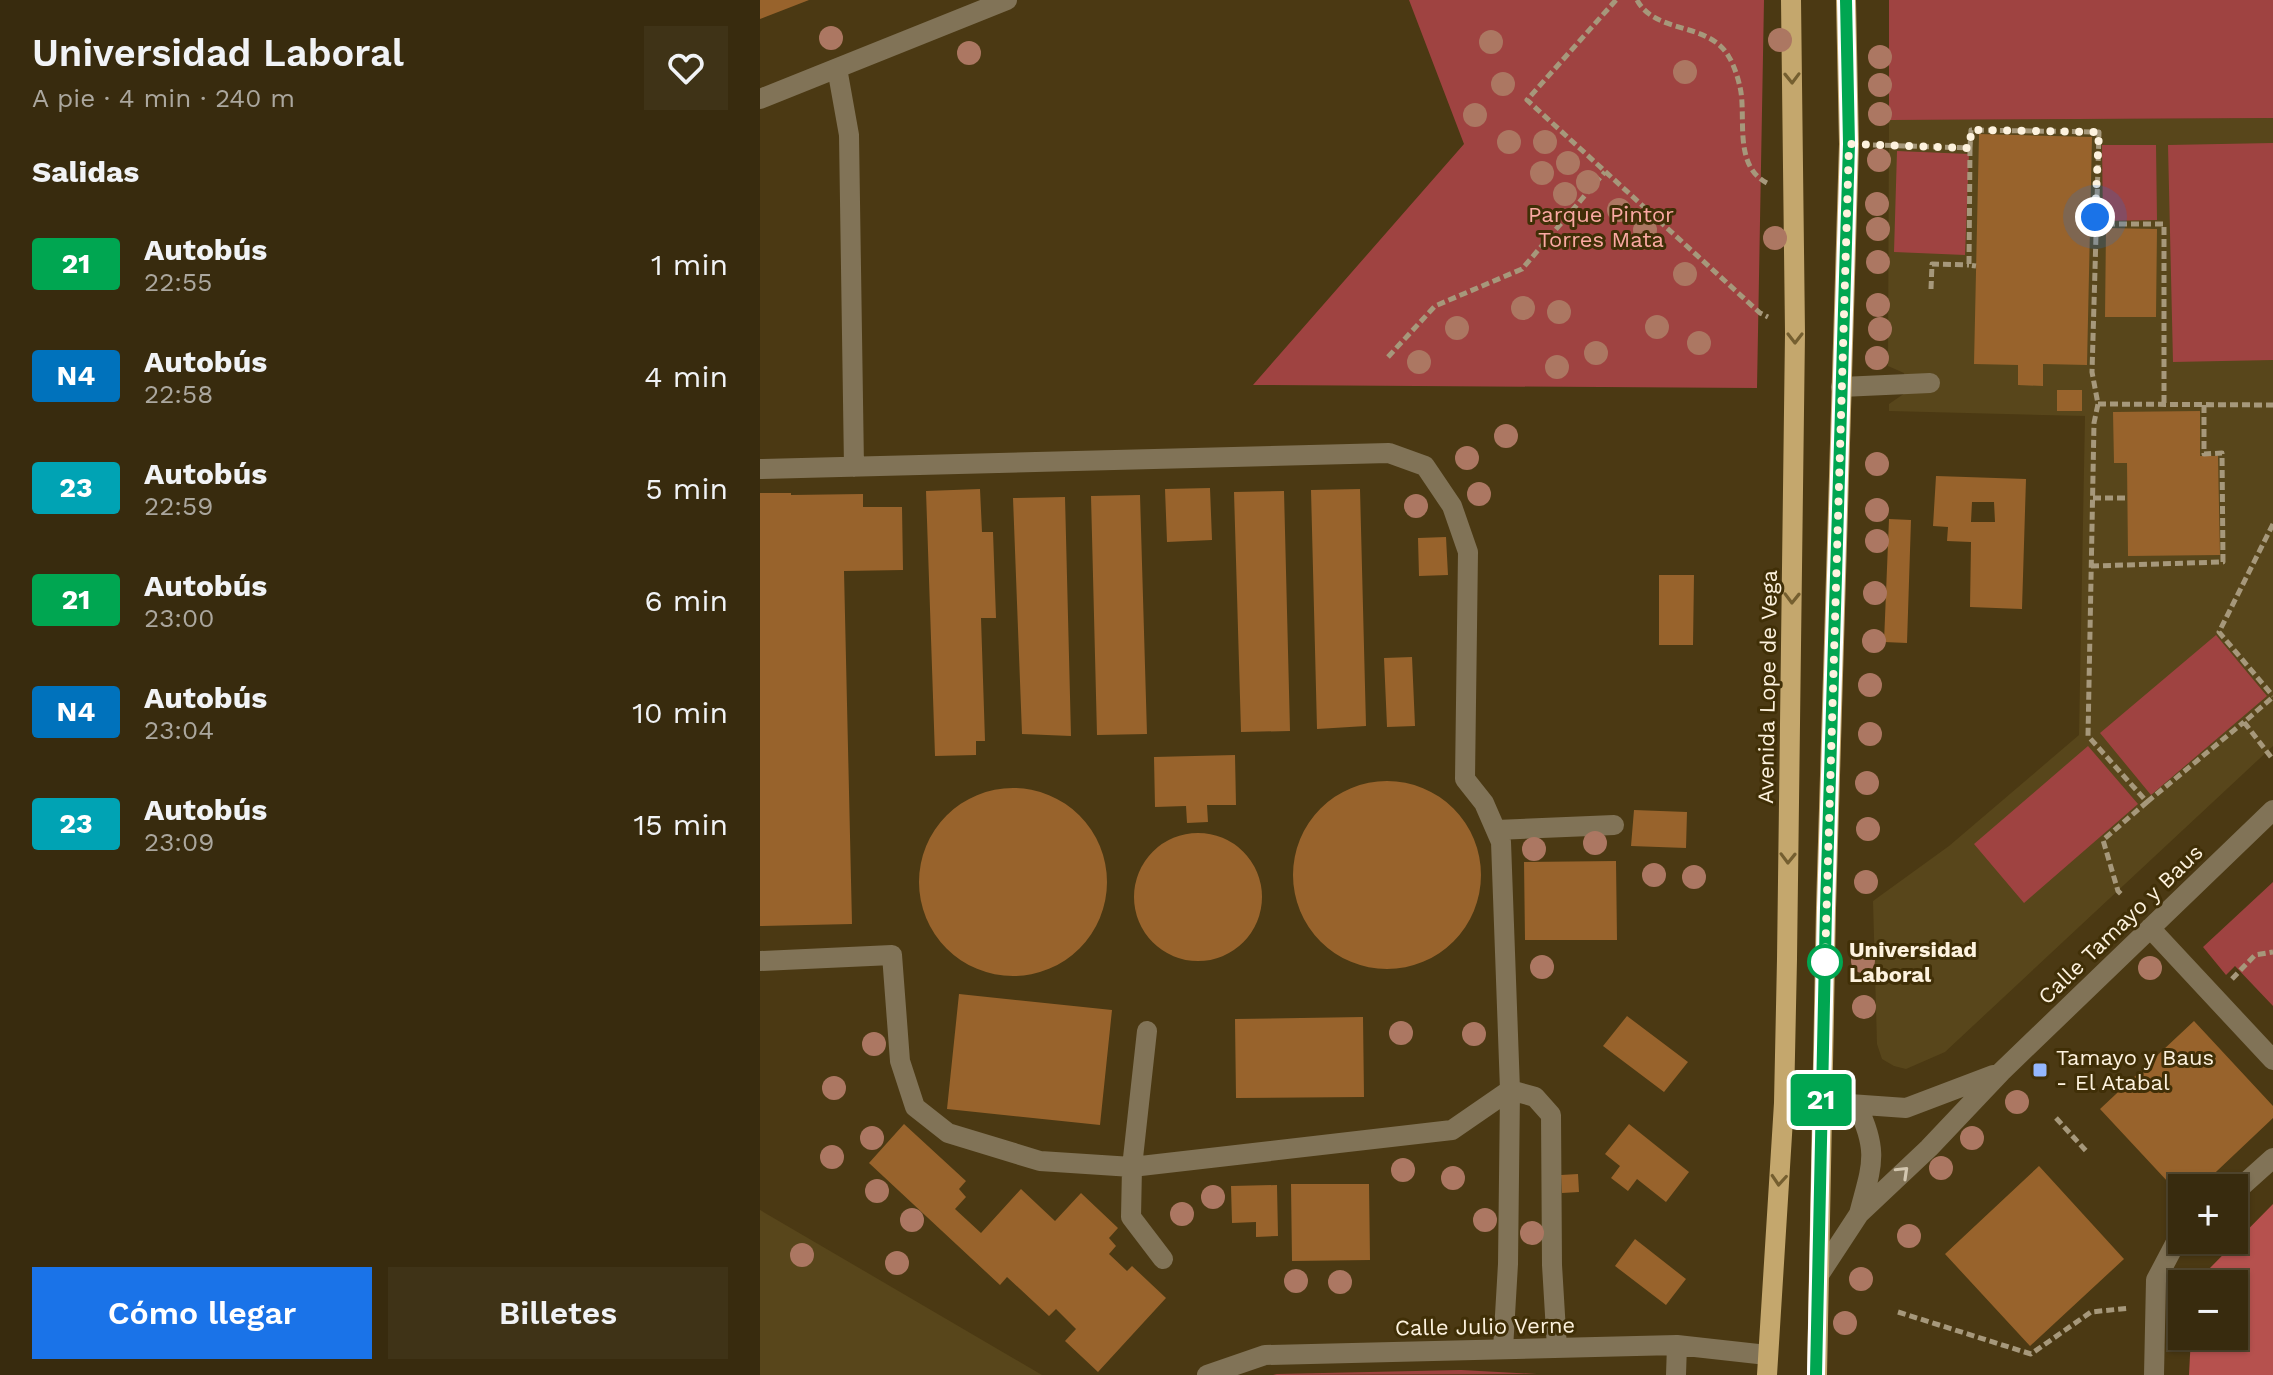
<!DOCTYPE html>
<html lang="es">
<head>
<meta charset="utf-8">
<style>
	body { margin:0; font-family:"Work Sans",sans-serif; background:#3f3317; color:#f1f3f6; height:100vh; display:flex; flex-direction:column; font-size:30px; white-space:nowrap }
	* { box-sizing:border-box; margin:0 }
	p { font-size:26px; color:#aba79e }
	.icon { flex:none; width:44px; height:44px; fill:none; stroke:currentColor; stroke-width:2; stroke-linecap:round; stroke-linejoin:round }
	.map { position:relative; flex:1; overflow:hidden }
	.drawer { display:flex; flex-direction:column; background:#382b0e; width:760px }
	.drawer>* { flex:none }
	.badge { padding:0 16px; border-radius:6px; font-size:28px; line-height:52px }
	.tools { position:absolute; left:1408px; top:1174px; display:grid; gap:16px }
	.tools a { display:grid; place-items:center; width:80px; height:80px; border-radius:0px; background:#382b0e; box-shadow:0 2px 6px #0004,0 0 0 2px #52472e; font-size:40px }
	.you { position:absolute; width:40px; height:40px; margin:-20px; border:6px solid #fff; border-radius:50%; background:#1a73e8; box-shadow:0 0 0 12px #1a73e833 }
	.map>.badge { position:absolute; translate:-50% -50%; box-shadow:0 0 0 4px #fff }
	h2 { padding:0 32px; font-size:30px; line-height:72px }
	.round { display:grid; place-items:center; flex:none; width:84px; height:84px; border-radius:0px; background:#3f3317 }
	.overview { display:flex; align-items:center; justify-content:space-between; height:136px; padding:0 32px }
	h1 { font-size:38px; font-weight:600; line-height:60px }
	.cta { display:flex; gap:16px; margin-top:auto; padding:16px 32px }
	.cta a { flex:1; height:92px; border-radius:0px; background:#1a73e8; color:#fff; font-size:32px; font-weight:600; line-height:92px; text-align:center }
	.cta a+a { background:#3f3317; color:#f1f3f6 }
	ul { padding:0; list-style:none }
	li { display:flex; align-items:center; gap:24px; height:112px; padding:0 32px }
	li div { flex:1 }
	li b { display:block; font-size:30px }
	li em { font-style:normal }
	li .badge { min-width:88px; font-weight:700; text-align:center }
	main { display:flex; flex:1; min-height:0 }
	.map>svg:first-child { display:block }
</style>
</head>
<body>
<main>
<section class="drawer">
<div class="overview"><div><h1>Universidad Laboral</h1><p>A pie · 4 min · 240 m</p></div><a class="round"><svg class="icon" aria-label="heart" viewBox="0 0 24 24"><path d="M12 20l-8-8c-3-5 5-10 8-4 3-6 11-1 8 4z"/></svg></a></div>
<h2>Salidas</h2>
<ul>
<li><span class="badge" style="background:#00a651;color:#fff">21</span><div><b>Autobús</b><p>22:55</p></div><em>1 min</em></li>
<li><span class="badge" style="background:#0072bc;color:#fff">N4</span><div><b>Autobús</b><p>22:58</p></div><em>4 min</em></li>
<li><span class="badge" style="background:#00a3b4;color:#fff">23</span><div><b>Autobús</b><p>22:59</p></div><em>5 min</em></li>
<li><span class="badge" style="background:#00a651;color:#fff">21</span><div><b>Autobús</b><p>23:00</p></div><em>6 min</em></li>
<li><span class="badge" style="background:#0072bc;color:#fff">N4</span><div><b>Autobús</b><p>23:04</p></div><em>10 min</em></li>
<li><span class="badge" style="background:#00a3b4;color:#fff">23</span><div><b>Autobús</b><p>23:09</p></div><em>15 min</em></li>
</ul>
<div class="cta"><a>Cómo llegar</a><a>Billetes</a></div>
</section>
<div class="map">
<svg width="1513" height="1375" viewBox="0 0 1513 1375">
	<rect width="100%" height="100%" fill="#4b3913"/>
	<!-- built -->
	<path fill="#58461b" d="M1513,118V746L1185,1052L1146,1069L1134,1066L1122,1059L1117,1044L1113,901L1189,846L1319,735L1325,416L1129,411V404L1145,393L1144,373L1128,366L1129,120Z
		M0,1210L282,1375H0Z"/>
	<!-- green -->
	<path fill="#9f4341" d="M649,0H1004L997,388L493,385L704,144Z
		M1129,0H1513V118L1129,120Z
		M1513,143V360L1413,362L1408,145Z
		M1342,145H1396L1397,220L1343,221Z
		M1137,151L1209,154L1205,255L1134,252Z
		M1456,635L1507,696L1391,795L1340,733Z
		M1328,746L1378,804L1264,903L1214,844Z
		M1513,882V1006L1475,966L1466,975L1443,947Z
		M701,1370L777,1374L513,1375L517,1374Z"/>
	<!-- forest -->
	<path fill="#b6514e" d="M1513,1204V1375H1429L1431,1336H1474V1284H1443L1449,1269Z"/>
	<!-- building -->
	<path fill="#98632c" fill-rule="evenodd" d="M0,0H49L0,19Z
		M1219,134L1332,137L1327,365L1283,364V386L1258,385V365L1214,364Z
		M1346,228L1397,229L1396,317H1345Z
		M1297,390H1322V411H1297Z
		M1440,411V456H1458L1460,555L1368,556L1367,463H1354L1353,412Z
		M1176,476L1266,479L1262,609L1210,607L1211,542L1187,541L1188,527L1173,526ZM1212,502H1234L1235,522H1211Z
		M450,488L452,540L407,542L405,489Z
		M220,489L222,532H233L236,618H221L225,741H216V755L175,756L166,491Z
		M600,489L606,726L557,729L551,490Z
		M524,491L530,731L481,732L474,492Z
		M0,493H31V495L103,494V507H142L143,570L84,571L92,924L0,926Z
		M380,495L387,734L337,735L331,496Z
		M305,497L311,736L262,734L253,498Z
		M1129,519L1151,520L1147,643L1124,642Z
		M686,537L688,575L659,576L658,538Z
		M899,575H934L933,645H899Z
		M652,657L655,726L627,727L624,658Z
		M475,755L476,805H447L448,822L427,823L426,806L395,807L394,757Z
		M533 875a94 94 0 1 1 188 0a94 94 0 1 1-188 0Z
		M159 882a94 94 0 1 1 188 0a94 94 0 1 1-188 0Z
		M874,810L927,812L926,848L871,846Z
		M374 897a64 64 0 1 1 128 0a64 64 0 1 1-128 0Z
		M856,861L857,940H765L764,862Z
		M199,994L352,1010L340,1125L187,1109Z
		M867,1016L928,1062L904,1092L843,1046Z
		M603,1017L604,1097L476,1098L475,1019Z
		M1434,1021L1513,1106V1118L1439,1188H1422V1197L1340,1109Z
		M144,1124L206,1181L199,1189L206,1197L195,1209L221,1233L261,1189L295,1221L321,1193L358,1228L349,1238L356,1246L349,1254L367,1271L372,1266L406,1298L338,1372L305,1341L316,1329L296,1309L289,1316L247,1277L240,1285L109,1163Z
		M869,1124L929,1172L906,1202L877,1179L868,1191L851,1178L860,1166L845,1154Z
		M1279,1166L1364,1259L1270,1346L1185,1254Z
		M818,1174L819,1192L802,1193L801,1175Z
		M531,1184H609L610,1260L532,1261Z
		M517,1185L518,1236L496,1237V1222L472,1223L471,1186Z
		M875,1239L926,1279L906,1305L855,1266Z"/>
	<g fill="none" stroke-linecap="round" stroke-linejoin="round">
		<!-- path -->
		<path stroke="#a6987b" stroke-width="5" stroke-dasharray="8 4" stroke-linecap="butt" d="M856,0L767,100L1000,313L1008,317
			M877,0C896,35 949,21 969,57C974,65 978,78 980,87C987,117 972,167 1009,184
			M1113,145L1210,148L1211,130L1339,132L1332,372L1338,404L1334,423L1328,736L1387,802L1343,840L1358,891L1363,896
			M1210,148L1209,265L1216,266
			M1335,224H1404V405
			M1171,289L1172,264L1209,265
			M628,357L675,306L762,269L845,172
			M1338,404L1513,405
			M1333,498H1367
			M1513,524L1459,632L1513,696
			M1331,566L1463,562L1462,453L1444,454V405
			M1511,757L1484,722L1513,697
			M1387,802L1484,722
			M1472,979L1495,955L1513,952
			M1296,1118L1328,1153
			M1138,1312L1271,1354L1331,1312L1370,1308"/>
		<!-- minor -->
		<path stroke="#817357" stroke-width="20" d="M77,68L89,135L94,467
			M0,99L247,0
			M1081,387L1170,383
			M0,469L629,453L665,466L692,506L708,552L705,779L724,803L741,842L750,1090L748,1264L743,1349
			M736,830L854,825
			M1390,928L1513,1060
			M0,961L132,955L140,1061L155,1107L188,1133L280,1161L372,1167L692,1130L750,1090
			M387,1031L372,1167L371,1217L403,1259
			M750,1090L775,1097L791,1115L792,1265L797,1348
			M1061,1102L1146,1108L1233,1075
			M1097,1106C1120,1153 1111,1167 1099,1214
			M1474,1193L1513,1158
			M1059,1275L1099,1214L1169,1148L1241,1072L1513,810
			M447,1375L505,1355L917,1345L1007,1355
			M916,1375L917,1345
			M1394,1375L1396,1280L1415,1244L1422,1238"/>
		<!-- major -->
		<path stroke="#c4a76d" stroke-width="20" d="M1007,1375L1024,1103L1027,959L1035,333L1031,0
			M1057,1375L1066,908L1089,144L1086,0"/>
	</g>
	<!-- trees -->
	<g fill="#ac7762">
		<circle cx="71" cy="38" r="12"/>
		<circle cx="1020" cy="40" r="12"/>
		<circle cx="731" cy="42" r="12"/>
		<circle cx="209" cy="53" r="12"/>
		<circle cx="1120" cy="57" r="12"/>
		<circle cx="925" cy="72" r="12"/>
		<circle cx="743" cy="84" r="12"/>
		<circle cx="1120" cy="85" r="12"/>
		<circle cx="1120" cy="114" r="12"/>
		<circle cx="715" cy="115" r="12"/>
		<circle cx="749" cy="142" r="12"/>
		<circle cx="785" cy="142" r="12"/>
		<circle cx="1119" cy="160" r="12"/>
		<circle cx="808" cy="163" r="12"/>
		<circle cx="782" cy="173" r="12"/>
		<circle cx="828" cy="182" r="12"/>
		<circle cx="805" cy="194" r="12"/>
		<circle cx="1117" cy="204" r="12"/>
		<circle cx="859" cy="210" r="12"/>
		<circle cx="1118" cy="229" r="12"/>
		<circle cx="885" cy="230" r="12"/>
		<circle cx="1015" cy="238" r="12"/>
		<circle cx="1118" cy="262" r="12"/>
		<circle cx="925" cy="274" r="12"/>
		<circle cx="1118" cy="305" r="12"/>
		<circle cx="763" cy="308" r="12"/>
		<circle cx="799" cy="312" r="12"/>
		<circle cx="897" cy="327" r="12"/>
		<circle cx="697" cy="328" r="12"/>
		<circle cx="1120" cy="329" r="12"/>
		<circle cx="939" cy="343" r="12"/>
		<circle cx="836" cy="353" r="12"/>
		<circle cx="1117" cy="358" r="12"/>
		<circle cx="659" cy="362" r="12"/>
		<circle cx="797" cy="367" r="12"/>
		<circle cx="746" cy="436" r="12"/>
		<circle cx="707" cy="458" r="12"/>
		<circle cx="1117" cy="464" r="12"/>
		<circle cx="719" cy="494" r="12"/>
		<circle cx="656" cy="506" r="12"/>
		<circle cx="1117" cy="510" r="12"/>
		<circle cx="1117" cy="541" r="12"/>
		<circle cx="1115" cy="593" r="12"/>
		<circle cx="1114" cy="641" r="12"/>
		<circle cx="1110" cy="685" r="12"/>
		<circle cx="1110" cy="734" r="12"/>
		<circle cx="1107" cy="783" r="12"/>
		<circle cx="1108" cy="829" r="12"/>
		<circle cx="835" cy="843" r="12"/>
		<circle cx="774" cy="849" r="12"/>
		<circle cx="894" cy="875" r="12"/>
		<circle cx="934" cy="877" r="12"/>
		<circle cx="1106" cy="882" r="12"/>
		<circle cx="1103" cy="961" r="12"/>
		<circle cx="782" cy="967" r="12"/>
		<circle cx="1390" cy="968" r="12"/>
		<circle cx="1104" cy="1007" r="12"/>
		<circle cx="641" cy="1033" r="12"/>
		<circle cx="714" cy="1034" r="12"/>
		<circle cx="114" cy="1044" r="12"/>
		<circle cx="74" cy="1088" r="12"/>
		<circle cx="1257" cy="1102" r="12"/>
		<circle cx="112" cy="1138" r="12"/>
		<circle cx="1212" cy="1138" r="12"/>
		<circle cx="72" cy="1157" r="12"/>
		<circle cx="1181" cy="1168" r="12"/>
		<circle cx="643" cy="1170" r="12"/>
		<circle cx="693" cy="1178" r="12"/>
		<circle cx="117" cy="1191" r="12"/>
		<circle cx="453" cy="1197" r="12"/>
		<circle cx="422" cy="1214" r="12"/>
		<circle cx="152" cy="1220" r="12"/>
		<circle cx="725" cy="1220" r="12"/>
		<circle cx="772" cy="1233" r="12"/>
		<circle cx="1149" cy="1236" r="12"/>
		<circle cx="42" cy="1255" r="12"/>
		<circle cx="137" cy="1263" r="12"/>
		<circle cx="1101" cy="1279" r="12"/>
		<circle cx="536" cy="1281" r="12"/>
		<circle cx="580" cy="1282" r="12"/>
		<circle cx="1085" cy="1323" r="12"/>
	</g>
	<!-- one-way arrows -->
	<defs><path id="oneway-chevron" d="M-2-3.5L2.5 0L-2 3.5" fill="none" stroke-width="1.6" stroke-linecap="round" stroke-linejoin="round" transform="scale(2)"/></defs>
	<g stroke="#755f30">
		<use href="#oneway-chevron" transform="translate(1032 78) rotate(89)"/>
		<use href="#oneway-chevron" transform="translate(1035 338) rotate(90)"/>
		<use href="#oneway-chevron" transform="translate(1032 598) rotate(91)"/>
		<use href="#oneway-chevron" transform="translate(1028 858) rotate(91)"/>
		<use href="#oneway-chevron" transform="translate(1019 1180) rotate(94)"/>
	</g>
	<use stroke="#d2c6af" href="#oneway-chevron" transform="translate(1143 1172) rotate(-44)"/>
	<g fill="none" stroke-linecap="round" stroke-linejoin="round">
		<!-- line casing -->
		<g stroke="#fff" stroke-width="18">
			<path id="line" d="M1056,1375L1066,908L1089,144L1086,0"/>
		</g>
		<!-- line -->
		<use href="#line" stroke="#00a651" stroke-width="12"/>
		<!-- walk -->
		<path stroke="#fdf2de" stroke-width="8" stroke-dasharray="0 14.4" d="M1065,962L1089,144L1210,148L1211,130L1339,132L1335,217"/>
	</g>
	<!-- markers -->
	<circle fill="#fff" stroke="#00a651" stroke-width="4" cx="1065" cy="962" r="16"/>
	<rect fill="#94b7fd" stroke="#402f07" stroke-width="3" x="1272" y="1062" width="16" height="16" rx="4"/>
	<g text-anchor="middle" stroke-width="6" stroke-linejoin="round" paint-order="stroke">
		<!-- park labels -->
		<g font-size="22" fill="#fba9a3" stroke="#402f07">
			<text x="841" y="222">Parque Pintor<tspan x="841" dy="25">Torres Mata</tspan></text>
		</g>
		<!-- street labels -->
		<g font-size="22" fill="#fdf2de" stroke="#402f07">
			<text transform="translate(1007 687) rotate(-89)" y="8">Avenida Lope de Vega</text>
			<text transform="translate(1360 924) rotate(-44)" y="8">Calle Tamayo y Baus</text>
			<text transform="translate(725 1326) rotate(-1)" y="8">Calle Julio Verne</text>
		</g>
		<!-- stop labels -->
		<g font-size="22" font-weight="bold" fill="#fdf2de" stroke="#402f07" text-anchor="start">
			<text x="1089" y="957">Universidad<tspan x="1089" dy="25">Laboral</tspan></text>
		</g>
		<!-- poi labels -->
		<g font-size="22" fill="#fdf2de" stroke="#402f07" text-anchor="start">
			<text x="1296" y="1065">Tamayo y Baus<tspan x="1296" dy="25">- El Atabal</tspan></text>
		</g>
	</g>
</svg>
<div class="tools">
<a>+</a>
<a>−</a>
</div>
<div class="you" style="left:1335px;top:217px"></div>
<b class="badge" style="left:1061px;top:1100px;background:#00a651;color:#fff">21</b>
</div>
</main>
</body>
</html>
